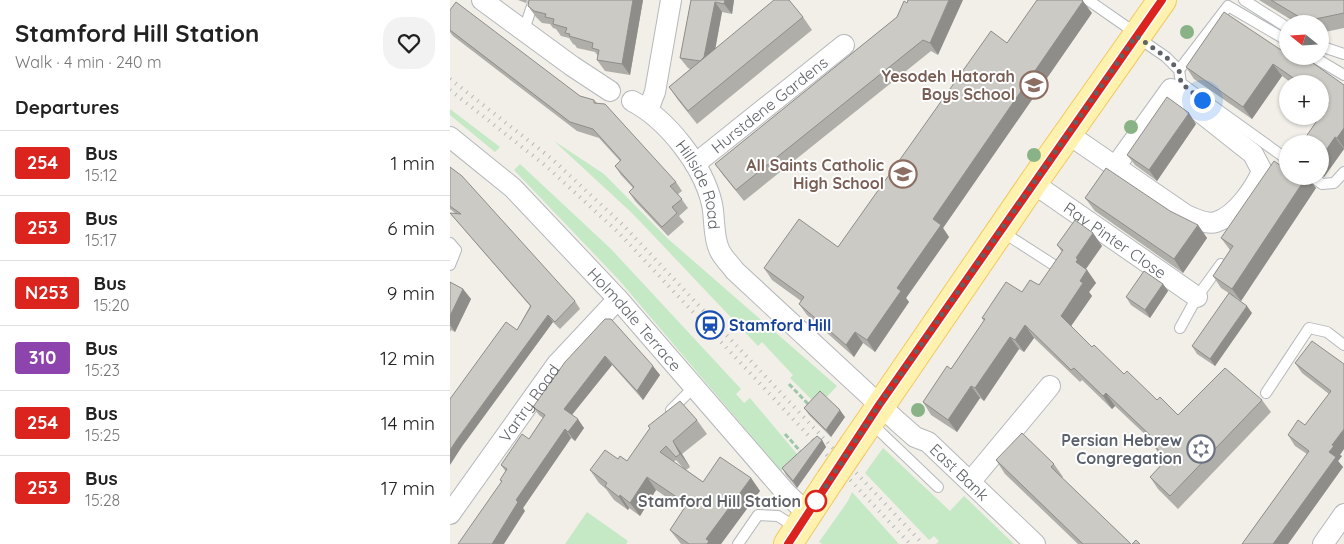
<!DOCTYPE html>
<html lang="en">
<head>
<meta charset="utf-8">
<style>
	body { margin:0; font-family:Quicksand,sans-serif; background:#f2f2f2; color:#222; height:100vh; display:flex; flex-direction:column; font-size:19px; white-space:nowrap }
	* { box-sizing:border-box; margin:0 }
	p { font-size:16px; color:#767676 }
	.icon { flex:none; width:28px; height:28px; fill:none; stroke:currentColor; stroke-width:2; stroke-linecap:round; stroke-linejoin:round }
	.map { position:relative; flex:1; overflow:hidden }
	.details { display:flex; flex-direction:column; background:#fff; width:450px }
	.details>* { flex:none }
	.badge { padding:0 10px; border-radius:4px; font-size:18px; line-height:32px }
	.needle { width:32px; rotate:288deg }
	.fabs { position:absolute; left:829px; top:15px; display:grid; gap:10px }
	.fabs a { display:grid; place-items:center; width:50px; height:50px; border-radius:50%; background:#fff; box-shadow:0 1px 4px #0004; font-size:25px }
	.you { position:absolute; width:25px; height:25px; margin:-12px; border:4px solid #fff; border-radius:50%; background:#1a73e8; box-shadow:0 0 0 8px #1a73e833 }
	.map>.badge { position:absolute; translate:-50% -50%; box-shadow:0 0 0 2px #fff }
	h2 { padding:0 15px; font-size:19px; line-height:45px }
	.round { display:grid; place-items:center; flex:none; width:52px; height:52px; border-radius:20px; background:#f2f2f2 }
	.head { display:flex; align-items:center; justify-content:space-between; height:85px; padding:0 15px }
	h1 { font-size:24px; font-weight:700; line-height:38px }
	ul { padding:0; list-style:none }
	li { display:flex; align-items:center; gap:15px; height:65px; padding:0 15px; border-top:1px solid #e0e0e0 }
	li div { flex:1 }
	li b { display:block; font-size:19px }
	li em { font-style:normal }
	li .badge { min-width:55px; font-weight:700; text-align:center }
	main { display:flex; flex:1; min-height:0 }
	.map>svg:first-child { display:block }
</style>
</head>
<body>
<main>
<section class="details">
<div class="head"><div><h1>Stamford Hill Station</h1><p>Walk · 4 min · 240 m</p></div><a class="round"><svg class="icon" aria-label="heart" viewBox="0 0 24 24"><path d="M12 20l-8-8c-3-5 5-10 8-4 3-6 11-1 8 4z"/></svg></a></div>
<h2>Departures</h2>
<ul>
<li><span class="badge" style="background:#dc241f;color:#fff">254</span><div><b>Bus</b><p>15:12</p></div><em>1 min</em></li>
<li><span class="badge" style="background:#dc241f;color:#fff">253</span><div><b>Bus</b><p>15:17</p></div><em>6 min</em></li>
<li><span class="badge" style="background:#dc241f;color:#fff">N253</span><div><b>Bus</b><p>15:20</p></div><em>9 min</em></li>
<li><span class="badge" style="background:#8e44ad;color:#fff">310</span><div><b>Bus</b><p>15:23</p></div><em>12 min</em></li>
<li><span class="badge" style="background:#dc241f;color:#fff">254</span><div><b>Bus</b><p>15:25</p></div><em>14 min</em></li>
<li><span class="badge" style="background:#dc241f;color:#fff">253</span><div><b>Bus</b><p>15:28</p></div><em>17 min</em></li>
</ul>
</section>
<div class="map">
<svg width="894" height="544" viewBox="0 0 894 544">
	<rect width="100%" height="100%" fill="#f1efe8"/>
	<!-- green -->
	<path fill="#c5e8c5" d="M0,109L50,147L45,152L0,115Z
		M104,141L154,174L217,238L387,386L368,406L340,378L343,375L312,342L308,346L183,214Z
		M70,164L161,249L291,389L286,394L294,403L300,398L352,460L339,464L331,471L169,280L64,170Z
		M433,448L500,511L514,496L564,544H486L489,541L484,536L479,540L415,473Z
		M402,492L449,544H372L369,542L398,501Z
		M137,512L178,541L176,544H115Z"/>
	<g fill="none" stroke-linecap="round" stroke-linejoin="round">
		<!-- lane casing -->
		<g stroke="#b5b8bc" stroke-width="12">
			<path id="lane" d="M638,0L687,34
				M794,0L838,28
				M74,30L84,0
				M687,37L716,57L729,70L731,83L838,160
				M870,46L894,54
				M862,56L894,75
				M729,70L778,6L838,41
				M861,176L872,184L884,183L894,172
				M551,231L610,269
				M0,243L6,250L0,265
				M730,328L747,297L771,264
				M816,393L859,328L877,332L894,345
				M221,410L243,388
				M420,422L488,487
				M288,544L308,515L328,516L348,529"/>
		</g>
		<!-- street casing -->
		<g stroke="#b5b8bc" stroke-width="22">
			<g id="street">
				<path d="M32,0L122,66L160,91"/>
				<path id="s1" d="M182,101C217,119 253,165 262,204C265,218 263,236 269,249C272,257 280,264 285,271L448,422L465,437L478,442L585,544"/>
				<path d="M198,110L205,92L221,0"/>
				<path d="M618,134L736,215C745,219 757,225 766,222C786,216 805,188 812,171L803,154L721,89L665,167"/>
				<path id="s2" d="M0,137L63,188L168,299L336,493L358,514"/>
				<path id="s3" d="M245,164L394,45"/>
				<path id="s4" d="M583,183L747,297"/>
				<path d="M521,481L600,386"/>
				<path id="s5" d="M0,514L107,364L168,299"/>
				<path d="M873,544L894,514"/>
			</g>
		</g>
		<!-- primary casing -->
		<g stroke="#f2c960" stroke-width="30">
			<path id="primary" d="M403,446L583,183L712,0
				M338,544L380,480"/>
		</g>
		<!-- path -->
		<path stroke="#9cc7a9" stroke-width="3" stroke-dasharray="5 2.5" stroke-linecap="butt" d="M339,384L360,406
			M335,434L352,453"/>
		<!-- lane -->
		<use href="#lane" stroke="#fff" stroke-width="10"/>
		<!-- street -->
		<use href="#street" stroke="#fff" stroke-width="20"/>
		<!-- primary -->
		<use href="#primary" stroke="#fff2af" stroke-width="28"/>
		<!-- rail -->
		<path stroke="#b6b7b8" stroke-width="4" stroke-dasharray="1 6" stroke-linecap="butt" d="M0,79L102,159L173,225L473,544
			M0,90L96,166L169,233L460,544"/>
		<!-- primary-bridge casing -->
		<g stroke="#f2c960" stroke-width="30" stroke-linecap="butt">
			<path id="primary-bridge" d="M380,480L403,446"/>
		</g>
		<!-- primary-bridge -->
		<use href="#primary-bridge" stroke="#fff2af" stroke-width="28"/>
	</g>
	<!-- trees -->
	<g fill="#89b387">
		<circle cx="737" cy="32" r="7"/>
		<circle cx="681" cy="127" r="7"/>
		<circle cx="584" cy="155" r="7"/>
		<circle cx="468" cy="410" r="7"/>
	</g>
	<!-- wall -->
	<path fill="#afaea9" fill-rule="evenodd" d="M68,0H77L76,3Z
		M79,0H193L180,75L155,71L147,60L148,56L145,52L127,48L125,45L123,44L119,38L111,36L106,29L103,28L100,24L92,23L86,17L78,6Z
		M241,0H284L282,14L272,12L265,48L353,17L362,30L247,124L228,100L219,87L240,69L238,68L230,58Z
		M809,0H894V28L870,33V24H848Z
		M457,3L488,55L481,51L294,201L273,175L265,164L447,17Z
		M0,10L130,96L144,100L226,182L232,191L228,194L238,208L229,216L234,222L218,236L185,201L179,192L183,188L171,175L165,166L170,161L149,138L127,131L3,36L0,32Z
		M642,13L493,228L499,237L456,298L459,302L425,352L413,343L404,357L357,315L349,304L351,301L322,280L314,268L388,247L557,43Z
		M831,50L894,85V149L874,177L870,174V144L876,107L870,103V84H843L832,76L802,119L744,79L736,67Z
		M746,124L707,181L685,165L677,155Z
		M0,167L125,301L130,309L110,329L103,322L13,445L67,330L80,306L5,219L0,213H5L0,209Z
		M834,168L866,188L791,301L771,288L763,276L780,250L771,238Z
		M635,198L748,225L757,238L733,273L645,211Z
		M643,233L652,246L636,269L637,270L646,283L639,292L642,296L621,326L642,347L674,374L707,400L728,415L812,400L821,412L728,509L708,489L700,477L715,461L710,455L701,442L702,441L665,406L662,409L632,380L630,382L584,338L574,352L569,349L534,401L530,398L507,432L481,415L473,402L501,369L534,321L532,318L572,292L589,285L612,252L607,245Z
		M0,282L13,289L21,299L5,332L1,330L0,332Z
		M713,284L718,291L700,318L681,305L676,297Z
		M802,313L765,366L747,354L742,346Z
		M155,319L210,375L193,400L162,365L122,415L134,428L125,441L121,438L73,508L75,511L50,480L56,472L51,465L79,439L93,418L89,415L83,407Z
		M845,363L894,364L890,455L892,456L888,461L893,467L838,544H792L857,454L845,446L838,435L855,425L879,394L852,373Z
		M354,408L395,417L381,437L359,415Z
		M247,420L257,434L232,454L240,467L236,470L253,482L301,478L310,491L271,544H231L220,530L234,509L206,490L190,516L179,508L178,510L164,500L156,489L149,483L140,470L168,459L177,461ZM226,460L235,470L223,462Z
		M372,440L376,447L347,488L336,475L332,468Z
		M546,460L604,464L613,477L612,478L681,544H628L555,474Z"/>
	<!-- shaded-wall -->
	<path fill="#8f8d8a" d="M183,0H193L180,75L172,64Z
		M275,0H284L282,14L274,4Z
		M499,0H513L488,55L480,43Z
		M633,1L642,13L493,228L499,237L456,298L459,302L425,352L417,340L447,288L483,219Z
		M265,2L272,12L261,73L253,62Z
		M823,64L832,76L802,119L793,107Z
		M739,113L746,124L707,181L699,170Z
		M894,128V148L887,138Z
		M885,137L894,149L874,177L870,171V159Z
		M857,176L866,188L791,301L782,289Z
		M748,225L757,238L733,273L724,259Z
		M643,233L652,246L635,270H637L646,283L639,292L642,296L619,329L611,316L630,281L626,262V258Z
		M713,284L718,291L700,318L695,310Z
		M13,289L21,299L5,332L0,325V316Z
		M797,306L802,313L765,366L760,359Z
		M98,315L103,322L13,445L0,465V450L8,438Z
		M575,325L584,338L574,352L565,340Z
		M405,332L413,343L404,357L396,345Z
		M560,337L569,349L534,401L525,388Z
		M155,356L162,365L120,417L114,409Z
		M203,366L210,375L193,400L187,391Z
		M521,386L530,398L507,432L498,420Z
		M656,393L665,406L662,409L653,396Z
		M390,410L395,417L381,437L376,430Z
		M128,419L134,428L125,441L118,432Z
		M115,429L121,438L73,508L75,511L54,544H42L66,500Z
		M894,429V449L890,455L892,456L888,461L893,467L838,544H823L879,452L882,445Z
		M372,440L376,447L347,488L343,481Z
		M223,441L232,454L240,467L230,454Z
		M197,477L206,490L190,516L180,503Z
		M301,478L310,491L271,544H257L256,539Z
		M170,495L179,508L178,510L169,497Z"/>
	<!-- building -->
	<path fill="#cccac5" stroke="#8f8d8a" d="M79,0H183L172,64L147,60L149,50L142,48L143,43L119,36L120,34L115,33L117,28L103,24L104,19L95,17L96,14L84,11L78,6Z
		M241,0H275L274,4L265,2L254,57L250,61L230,58Z
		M324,0H339L353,17L238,111L219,87Z
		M458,0H499L480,43L473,40L286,190L265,164L447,17L454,1L457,3Z
		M587,0H632L633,1L483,219L491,225L447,288L451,291L417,340L405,332L396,345L349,304L354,297L314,268L349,219L388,247L541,31L557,43Z
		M821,0H894V13L856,21Z
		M6,2L130,96L144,100V103L155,104L226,182L220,186L232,199L222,207L227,213L212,227L179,192L184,187L165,166L171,160L143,129L120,122L0,30V10Z
		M774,12L831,50L835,44L838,45V56H853L894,85V128L887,138L885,137L870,159V144H851L879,103L870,97V84H852L823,64L793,107L736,67Z
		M717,97L739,113L699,170L677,155Z
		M824,161L834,168L838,163V176H857L782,289L763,276L783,246L771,238Z
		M0,167L12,176L125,301L105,322L98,315L8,438L0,450V399L56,322L67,330L81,306L0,213L11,214L0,206Z
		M656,168L720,211L748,225L724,259L635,198Z
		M625,220L643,233L626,258L628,259L626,262L637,270L630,281L633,283L611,316L642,347L644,345L674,374L677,371L707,400L710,397L728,415L775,368L812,400L720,496L700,477L717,459L701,442L704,439L656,393L653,396L624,368L621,370L575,325L565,340L560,337L525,388L521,386L498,420L473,402L497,366L501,369L535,319L532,318L556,282L572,292L580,280L589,285L613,250L607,245Z
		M694,271L713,284L695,310L676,297Z
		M0,282L13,289L0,316Z
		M779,293L797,306L760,359L742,346Z
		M155,319H161L203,366L187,391L155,356L114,409L128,419L118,432L115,429L66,500L68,502L42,544H8L52,481L50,480L57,469L51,465L72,434L79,439L95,415L83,407L115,362Z
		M862,341L894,364V429L882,445L884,446L879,452L886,457L823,544H792L859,451L838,435L848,420L855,425L881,391L845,363Z
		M370,391L390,410L376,430L354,408Z
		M230,401L247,420L223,441L230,454L226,457L216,446L210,452L253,482L270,457L301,478L256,539L259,541L257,544H239L220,530L237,504L197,477L180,503L170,495L169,497L155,486L157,483L140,470L155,450L168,459L170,456L177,461L200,428L198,426Z
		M572,433L604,464L601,467L681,544H633L546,460Z
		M367,436L372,440L343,481L332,468Z
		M686,540L690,544H682Z"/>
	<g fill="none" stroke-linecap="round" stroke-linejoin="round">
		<!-- line casing -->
		<g stroke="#fff" stroke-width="11">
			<path id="line" d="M338,544L429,405L712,0"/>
		</g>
		<!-- line -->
		<use href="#line" stroke="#dc241f" stroke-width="8"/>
		<!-- walk -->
		<path stroke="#5f6368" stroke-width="5" stroke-dasharray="0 9" d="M366,501L429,405L686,36L716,57L729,70L731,83L752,100"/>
	</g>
	<!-- icons -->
	<defs>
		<g id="school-ring" transform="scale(1.4375)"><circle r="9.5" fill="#fff" stroke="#8d6e63" stroke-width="1.5"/><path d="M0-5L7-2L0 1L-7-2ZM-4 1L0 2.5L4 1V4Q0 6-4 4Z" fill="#8d6e63"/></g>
		<g id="station-ring" transform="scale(1.4375)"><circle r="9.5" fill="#fff" stroke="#1a4fb4" stroke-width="1.5"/><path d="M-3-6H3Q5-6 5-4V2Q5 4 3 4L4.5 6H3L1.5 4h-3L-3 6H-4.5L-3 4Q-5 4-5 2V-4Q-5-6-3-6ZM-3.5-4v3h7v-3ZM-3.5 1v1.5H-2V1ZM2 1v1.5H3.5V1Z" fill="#1a4fb4"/></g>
		<g id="synagogue-ring" transform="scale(1.4375)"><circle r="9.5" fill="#fff" stroke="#6b7280" stroke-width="1.5"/><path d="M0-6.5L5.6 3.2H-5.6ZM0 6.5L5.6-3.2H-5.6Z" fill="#6b7280"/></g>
	</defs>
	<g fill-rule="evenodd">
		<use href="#school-ring" x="584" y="85"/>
		<use href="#school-ring" x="453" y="174"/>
		<use href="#station-ring" x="260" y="325"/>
		<use href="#synagogue-ring" x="751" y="449"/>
	</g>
	<!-- markers -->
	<circle fill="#fff" stroke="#dc241f" stroke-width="2.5" cx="366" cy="501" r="10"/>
	<g text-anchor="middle" stroke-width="4" stroke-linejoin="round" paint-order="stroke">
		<!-- education labels -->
		<g font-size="16" font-weight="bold" fill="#785e54" stroke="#fff" text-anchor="end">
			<text x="565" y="82">Yesodeh Hatorah<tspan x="565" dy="18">Boys School</tspan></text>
			<text x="434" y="171">All Saints Catholic<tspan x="434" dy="18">High School</tspan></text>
		</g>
		<!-- street labels -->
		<g font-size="16" fill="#5f6368" stroke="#fff">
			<text dy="6" stroke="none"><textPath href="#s3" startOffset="95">Hurstdene Gardens</textPath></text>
			<text dy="6" stroke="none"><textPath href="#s1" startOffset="111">Hillside Road</textPath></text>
			<text dy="6" stroke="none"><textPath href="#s4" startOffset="100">Rav Pinter Close</textPath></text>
			<text dy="6" stroke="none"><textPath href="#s2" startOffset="260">Holmdale Terrace</textPath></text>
			<text dy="6" stroke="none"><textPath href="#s5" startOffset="136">Vartry Road</textPath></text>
			<text dy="6" stroke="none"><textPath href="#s1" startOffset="509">East Bank</textPath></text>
		</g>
		<!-- transit labels -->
		<g font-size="16" font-weight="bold" fill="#164399" stroke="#fff" text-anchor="start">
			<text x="279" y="331">Stamford Hill</text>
		</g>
		<!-- worship labels -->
		<g font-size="16" font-weight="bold" fill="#5b616d" stroke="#fff" text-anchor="end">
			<text x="732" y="446">Persian Hebrew<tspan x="732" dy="18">Congregation</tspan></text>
		</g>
		<!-- stop labels -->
		<g font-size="16" font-weight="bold" fill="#5f6368" stroke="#fff" text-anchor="end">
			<text x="351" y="507">Stamford Hill Station</text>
		</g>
	</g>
</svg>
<div class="fabs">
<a><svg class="needle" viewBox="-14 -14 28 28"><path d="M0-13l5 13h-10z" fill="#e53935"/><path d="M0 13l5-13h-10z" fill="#767676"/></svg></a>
<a>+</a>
<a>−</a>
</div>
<div class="you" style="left:752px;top:100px"></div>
</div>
</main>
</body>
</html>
